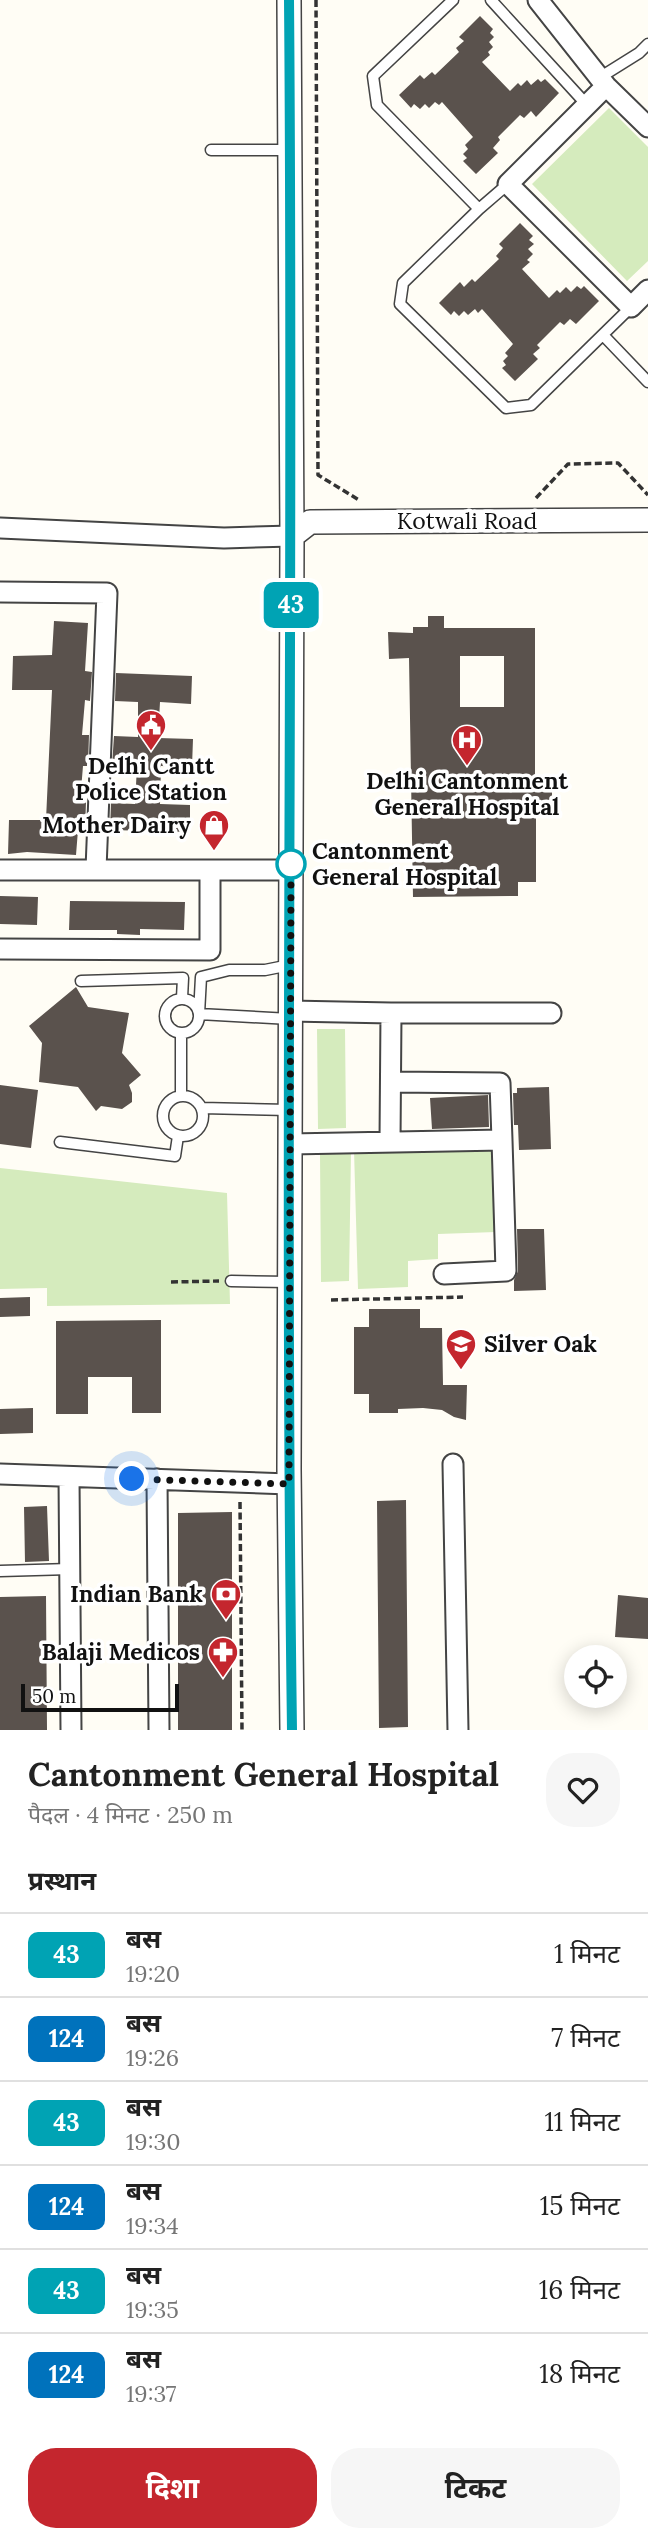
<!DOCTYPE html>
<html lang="hi">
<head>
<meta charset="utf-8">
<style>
	body { margin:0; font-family:Lora,"Noto Sans Devanagari",serif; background:#f6f6f6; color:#222; height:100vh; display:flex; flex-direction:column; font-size:26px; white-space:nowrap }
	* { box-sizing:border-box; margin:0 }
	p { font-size:23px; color:#767676 }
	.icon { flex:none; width:38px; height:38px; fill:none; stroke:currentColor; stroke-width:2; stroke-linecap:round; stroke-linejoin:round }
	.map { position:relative; height:1730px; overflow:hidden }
	.details { display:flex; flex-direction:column; background:#fff; flex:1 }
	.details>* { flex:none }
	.badge { padding:0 14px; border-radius:10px; font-size:24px; line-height:46px }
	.fabs { position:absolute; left:564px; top:1645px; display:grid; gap:14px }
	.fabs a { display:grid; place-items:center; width:63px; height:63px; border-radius:50%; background:#fff; box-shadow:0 4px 18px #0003; font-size:35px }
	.scale { position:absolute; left:21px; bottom:18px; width:158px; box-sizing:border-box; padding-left:7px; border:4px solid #111; border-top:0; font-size:19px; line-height:24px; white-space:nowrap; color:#111; -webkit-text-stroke:5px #fff; paint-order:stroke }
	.you { position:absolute; width:35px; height:35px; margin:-18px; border:5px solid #fff; border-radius:50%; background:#1a73e8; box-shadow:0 0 0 10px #1a73e833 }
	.map>.badge { position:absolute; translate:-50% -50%; box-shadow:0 0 0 4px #fff }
	h2 { padding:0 28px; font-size:26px; line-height:63px }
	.round { display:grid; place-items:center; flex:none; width:74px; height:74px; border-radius:28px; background:#f6f6f6 }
	.summary { display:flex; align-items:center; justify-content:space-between; height:119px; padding:0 28px }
	h1 { font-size:33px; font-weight:700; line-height:52px }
	.primary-button { display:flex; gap:14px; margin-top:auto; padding:14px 28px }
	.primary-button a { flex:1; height:80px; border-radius:28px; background:#c4262e; color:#fff; font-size:28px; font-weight:700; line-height:80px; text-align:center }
	.primary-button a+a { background:#f6f6f6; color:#222 }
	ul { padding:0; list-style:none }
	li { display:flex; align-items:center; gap:21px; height:84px; padding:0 28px; border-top:2px solid #e0e0e0 }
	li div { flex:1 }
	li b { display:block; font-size:26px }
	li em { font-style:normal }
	li .badge { min-width:77px; font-weight:700; text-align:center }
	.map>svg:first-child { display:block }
</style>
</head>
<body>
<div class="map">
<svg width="648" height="1730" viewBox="0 0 648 1730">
	<rect width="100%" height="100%" fill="#fffdf5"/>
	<!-- green -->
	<path fill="#d5ebbd" d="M609,108L648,147V261L627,281L532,184Z
		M317,1029H345L346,1128L318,1129Z
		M494,1146L496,1232L438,1234V1259L408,1261V1287L358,1289L354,1150Z
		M351,1152L349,1281L321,1282L320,1154Z
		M0,1168L227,1193L230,1304L47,1306V1288L0,1289Z"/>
	<!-- building -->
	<path fill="#5a524d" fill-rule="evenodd" d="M480,16L493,29L490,33L494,37L489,42L493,47L488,52L490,55L482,62L510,91L518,83L521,86L527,80L531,85L538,79L541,82L545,79L559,93L536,117L531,111L524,118L520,115L498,137L500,140L493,148L498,153L476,174L463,161L467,158L463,154L468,149L465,145L473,137L442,102L439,105L435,102L429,108L425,104L420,109L414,104L411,108L399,95L420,75L424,79L432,72L435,75L459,52L456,48L464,41L459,37Z
		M520,223L533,236L529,240L534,244L528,249L533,254L527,260L530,262L522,269L549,298L557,290L560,293L566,287L571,292L577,286L581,289L584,286L599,301L576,324L570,319L564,325L560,322L537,345L540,348L533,354L538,359L515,381L502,368L506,365L503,361L508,356L505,353L513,344L482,309L478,313L475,309L468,315L464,311L459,316L454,311L451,315L439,303L460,282L464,287L472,279L475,282L499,259L496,256L503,248L499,244Z
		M428,616H444V628H535V787H552V815H536V882H518V896L413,897L409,658L389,659L388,632L413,633V627H428ZM460,656H504V707H460Z
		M54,621L88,623L85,671L92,672L90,701L85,700L82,735H89L88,766H83L80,802H86L85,830H78L76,855L27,852L8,854L9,820H46L52,690H12L13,656L52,655Z
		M116,673L192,676L191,704L160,702L158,738L193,739L192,767L161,766L160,804L190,805V832L110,830L111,803L135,804L137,766H112L114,736L138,737V702L115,701Z
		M0,896L38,897L37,925L0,924Z
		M70,901L185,902L184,930L140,929V935L117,934V930H69Z
		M76,987L88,1007L129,1013L122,1053L141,1075L129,1085L132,1093V1102L122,1109L101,1106L96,1111L78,1087L39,1082L42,1043L29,1026Z
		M0,1085L38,1090L31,1148L0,1144Z
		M549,1087L551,1149L519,1150L518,1125H514L513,1093H517V1088Z
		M488,1095L489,1127L432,1129L430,1098Z
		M517,1229H544L546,1290L514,1291V1280L518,1271Z
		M30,1297V1316L0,1317V1298Z
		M369,1309H420V1328H442L443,1385H467L466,1420L454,1417L442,1410L423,1408L398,1409V1413H369V1394H354V1327H369Z
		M161,1320V1413H132V1377H88V1414H56V1321Z
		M33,1408V1433L0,1434V1409Z
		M406,1500L408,1727L379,1728L377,1501Z
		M47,1506L49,1561L25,1562L24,1507Z
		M232,1512V1730H178V1513Z
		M618,1595L648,1598V1639L615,1637Z
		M46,1596L47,1730H0V1597Z"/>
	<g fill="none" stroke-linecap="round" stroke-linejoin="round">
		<!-- service casing -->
		<g stroke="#444" stroke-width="13">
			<path id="service" d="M453,0L373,76L377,105L479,209
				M491,0L587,105
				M599,78L639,53L648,44
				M211,150H289
				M508,184L479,209L403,283L400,304L506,408L531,405L631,307
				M603,335L648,382
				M290,965L265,970H229L201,977L199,1014L290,1019
				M81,981L183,978L182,998
				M165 1016a17 17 0 1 1 34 0a17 17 0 1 1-34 0Z
				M163 1116a20 20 0 1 1 40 0a20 20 0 1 1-40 0Z
				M181,1096V1033
				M202,1108L289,1110
				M60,1142L175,1156L178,1136
				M231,1281L289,1282
				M0,1571L70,1569"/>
		</g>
		<!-- minor casing -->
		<g stroke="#444" stroke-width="23">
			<path id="minor" d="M538,0L606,86L648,127
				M606,86L508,184L631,307L648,290
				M0,528L224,538L292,536
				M0,592L107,593L96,869
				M0,870H291
				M0,949L210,950V871
				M290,1011L391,1013L390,1142
				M391,1013H551
				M391,1082L500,1083L502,1140
				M290,1144L502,1140L506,1271L444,1274
				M453,1464L458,1730
				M0,1474L289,1484
				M69,1477L71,1730
				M157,1479L159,1730"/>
		</g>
		<!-- tertiary casing -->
		<g stroke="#444" stroke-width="26">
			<path id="tertiary" d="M289,0L292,536L289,1469L292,1730
				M292,536L310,522L648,520"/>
		</g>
		<!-- path -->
		<path stroke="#333" stroke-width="3.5" stroke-dasharray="7 3.5" stroke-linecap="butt" d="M316,0L318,475L359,500
			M536,498L568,464L618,463L648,495
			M171,1282L219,1281
			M331,1300L463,1297
			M240,1502L242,1730"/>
		<!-- service -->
		<use href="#service" stroke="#fff" stroke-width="10"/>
		<!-- minor -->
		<use href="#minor" stroke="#fff" stroke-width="19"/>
		<!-- tertiary -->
		<use href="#tertiary" stroke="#fff" stroke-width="23"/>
	</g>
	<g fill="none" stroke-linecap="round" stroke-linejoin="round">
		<!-- line casing -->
		<g stroke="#fff" stroke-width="16">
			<path id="line" d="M289,0C294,577 284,1153 292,1730"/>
		</g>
		<!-- line -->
		<use href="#line" stroke="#00a3b4" stroke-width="10"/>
		<!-- walk -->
		<path stroke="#111" stroke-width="7" stroke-dasharray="0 12.6" d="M132,1479L289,1484L291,864"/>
	</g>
	<!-- icons -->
	<defs>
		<g id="civic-pin" transform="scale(1.575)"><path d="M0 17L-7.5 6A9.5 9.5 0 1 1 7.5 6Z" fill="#c4262e" stroke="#fff"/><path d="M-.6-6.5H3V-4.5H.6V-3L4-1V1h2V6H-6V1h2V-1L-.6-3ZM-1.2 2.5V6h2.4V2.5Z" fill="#fff"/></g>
		<g id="hospital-pin" transform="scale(1.575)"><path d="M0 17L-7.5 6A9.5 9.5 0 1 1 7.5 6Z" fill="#c4262e" stroke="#fff"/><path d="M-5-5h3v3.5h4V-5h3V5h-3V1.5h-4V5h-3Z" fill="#fff"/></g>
		<g id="shop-pin" transform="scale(1.575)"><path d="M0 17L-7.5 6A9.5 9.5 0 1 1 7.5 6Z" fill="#c4262e" stroke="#fff"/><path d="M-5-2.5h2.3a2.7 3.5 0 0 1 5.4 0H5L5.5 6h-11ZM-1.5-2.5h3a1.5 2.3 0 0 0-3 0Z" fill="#fff"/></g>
		<g id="school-pin" transform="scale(1.575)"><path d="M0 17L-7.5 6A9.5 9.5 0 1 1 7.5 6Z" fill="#c4262e" stroke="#fff"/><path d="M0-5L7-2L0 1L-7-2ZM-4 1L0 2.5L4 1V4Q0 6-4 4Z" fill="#fff"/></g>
		<g id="bank-pin" transform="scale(1.575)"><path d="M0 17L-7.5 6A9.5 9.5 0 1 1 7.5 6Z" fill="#c4262e" stroke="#fff"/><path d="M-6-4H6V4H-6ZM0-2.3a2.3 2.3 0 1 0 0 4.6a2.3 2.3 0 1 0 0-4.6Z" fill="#fff"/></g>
		<g id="pharmacy-pin" transform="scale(1.575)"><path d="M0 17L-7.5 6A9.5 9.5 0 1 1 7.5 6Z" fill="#c4262e" stroke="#fff"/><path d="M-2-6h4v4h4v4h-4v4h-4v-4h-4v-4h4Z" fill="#fff"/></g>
	</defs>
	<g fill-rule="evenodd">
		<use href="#civic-pin" x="151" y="725"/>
		<use href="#hospital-pin" x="467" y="740"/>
		<use href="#shop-pin" x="214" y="825"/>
		<use href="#school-pin" x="461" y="1344"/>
		<use href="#bank-pin" x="226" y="1594"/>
		<use href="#pharmacy-pin" x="223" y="1652"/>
	</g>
	<!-- markers -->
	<circle fill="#fff" stroke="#00a3b4" stroke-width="3.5" cx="291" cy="864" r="14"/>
	<g text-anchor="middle" stroke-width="7" stroke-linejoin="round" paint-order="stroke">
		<!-- street labels -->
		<g font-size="23" fill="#111" stroke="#fff">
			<text x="467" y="529">Kotwali Road</text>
		</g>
		<!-- poi labels -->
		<g font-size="23" font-weight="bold" fill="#111" stroke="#fff" text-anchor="end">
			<text x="151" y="774" text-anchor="middle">Delhi Cantt<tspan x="151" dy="26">Police Station</tspan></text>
			<text x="467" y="789" text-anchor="middle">Delhi Cantonment<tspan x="467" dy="26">General Hospital</tspan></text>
			<text x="191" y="833">Mother Dairy</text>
			<text x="484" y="1352" text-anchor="start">Silver Oak</text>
			<text x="203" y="1602">Indian Bank</text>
			<text x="200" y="1660">Balaji Medicos</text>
		</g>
		<!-- stop labels -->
		<g font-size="23" font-weight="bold" fill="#111" stroke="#fff" text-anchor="start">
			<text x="312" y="859">Cantonment<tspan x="312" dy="26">General Hospital</tspan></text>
		</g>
	</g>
</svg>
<div class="fabs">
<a><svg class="icon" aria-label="locate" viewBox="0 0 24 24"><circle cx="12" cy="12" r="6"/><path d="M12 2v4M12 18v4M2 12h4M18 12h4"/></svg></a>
</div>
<div class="scale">50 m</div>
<div class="you" style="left:132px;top:1479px"></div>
<b class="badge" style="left:291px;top:605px;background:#00a3b4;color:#fff">43</b>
</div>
<section class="details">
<div class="summary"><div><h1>Cantonment General Hospital</h1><p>पैदल · 4 मिनट · 250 m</p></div><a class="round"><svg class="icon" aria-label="heart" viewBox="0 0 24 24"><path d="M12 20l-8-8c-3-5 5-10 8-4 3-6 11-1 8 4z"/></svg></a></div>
<h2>प्रस्थान</h2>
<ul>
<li><span class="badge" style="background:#00a3b4;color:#fff">43</span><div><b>बस</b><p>19:20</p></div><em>1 मिनट</em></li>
<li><span class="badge" style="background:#0072bc;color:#fff">124</span><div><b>बस</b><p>19:26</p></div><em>7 मिनट</em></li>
<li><span class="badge" style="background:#00a3b4;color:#fff">43</span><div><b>बस</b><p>19:30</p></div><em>11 मिनट</em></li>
<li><span class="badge" style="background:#0072bc;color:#fff">124</span><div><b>बस</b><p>19:34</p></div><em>15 मिनट</em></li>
<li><span class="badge" style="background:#00a3b4;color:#fff">43</span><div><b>बस</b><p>19:35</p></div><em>16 मिनट</em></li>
<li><span class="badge" style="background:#0072bc;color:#fff">124</span><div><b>बस</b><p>19:37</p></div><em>18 मिनट</em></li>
</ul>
<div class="primary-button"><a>दिशा</a><a>टिकट</a></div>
</section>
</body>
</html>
